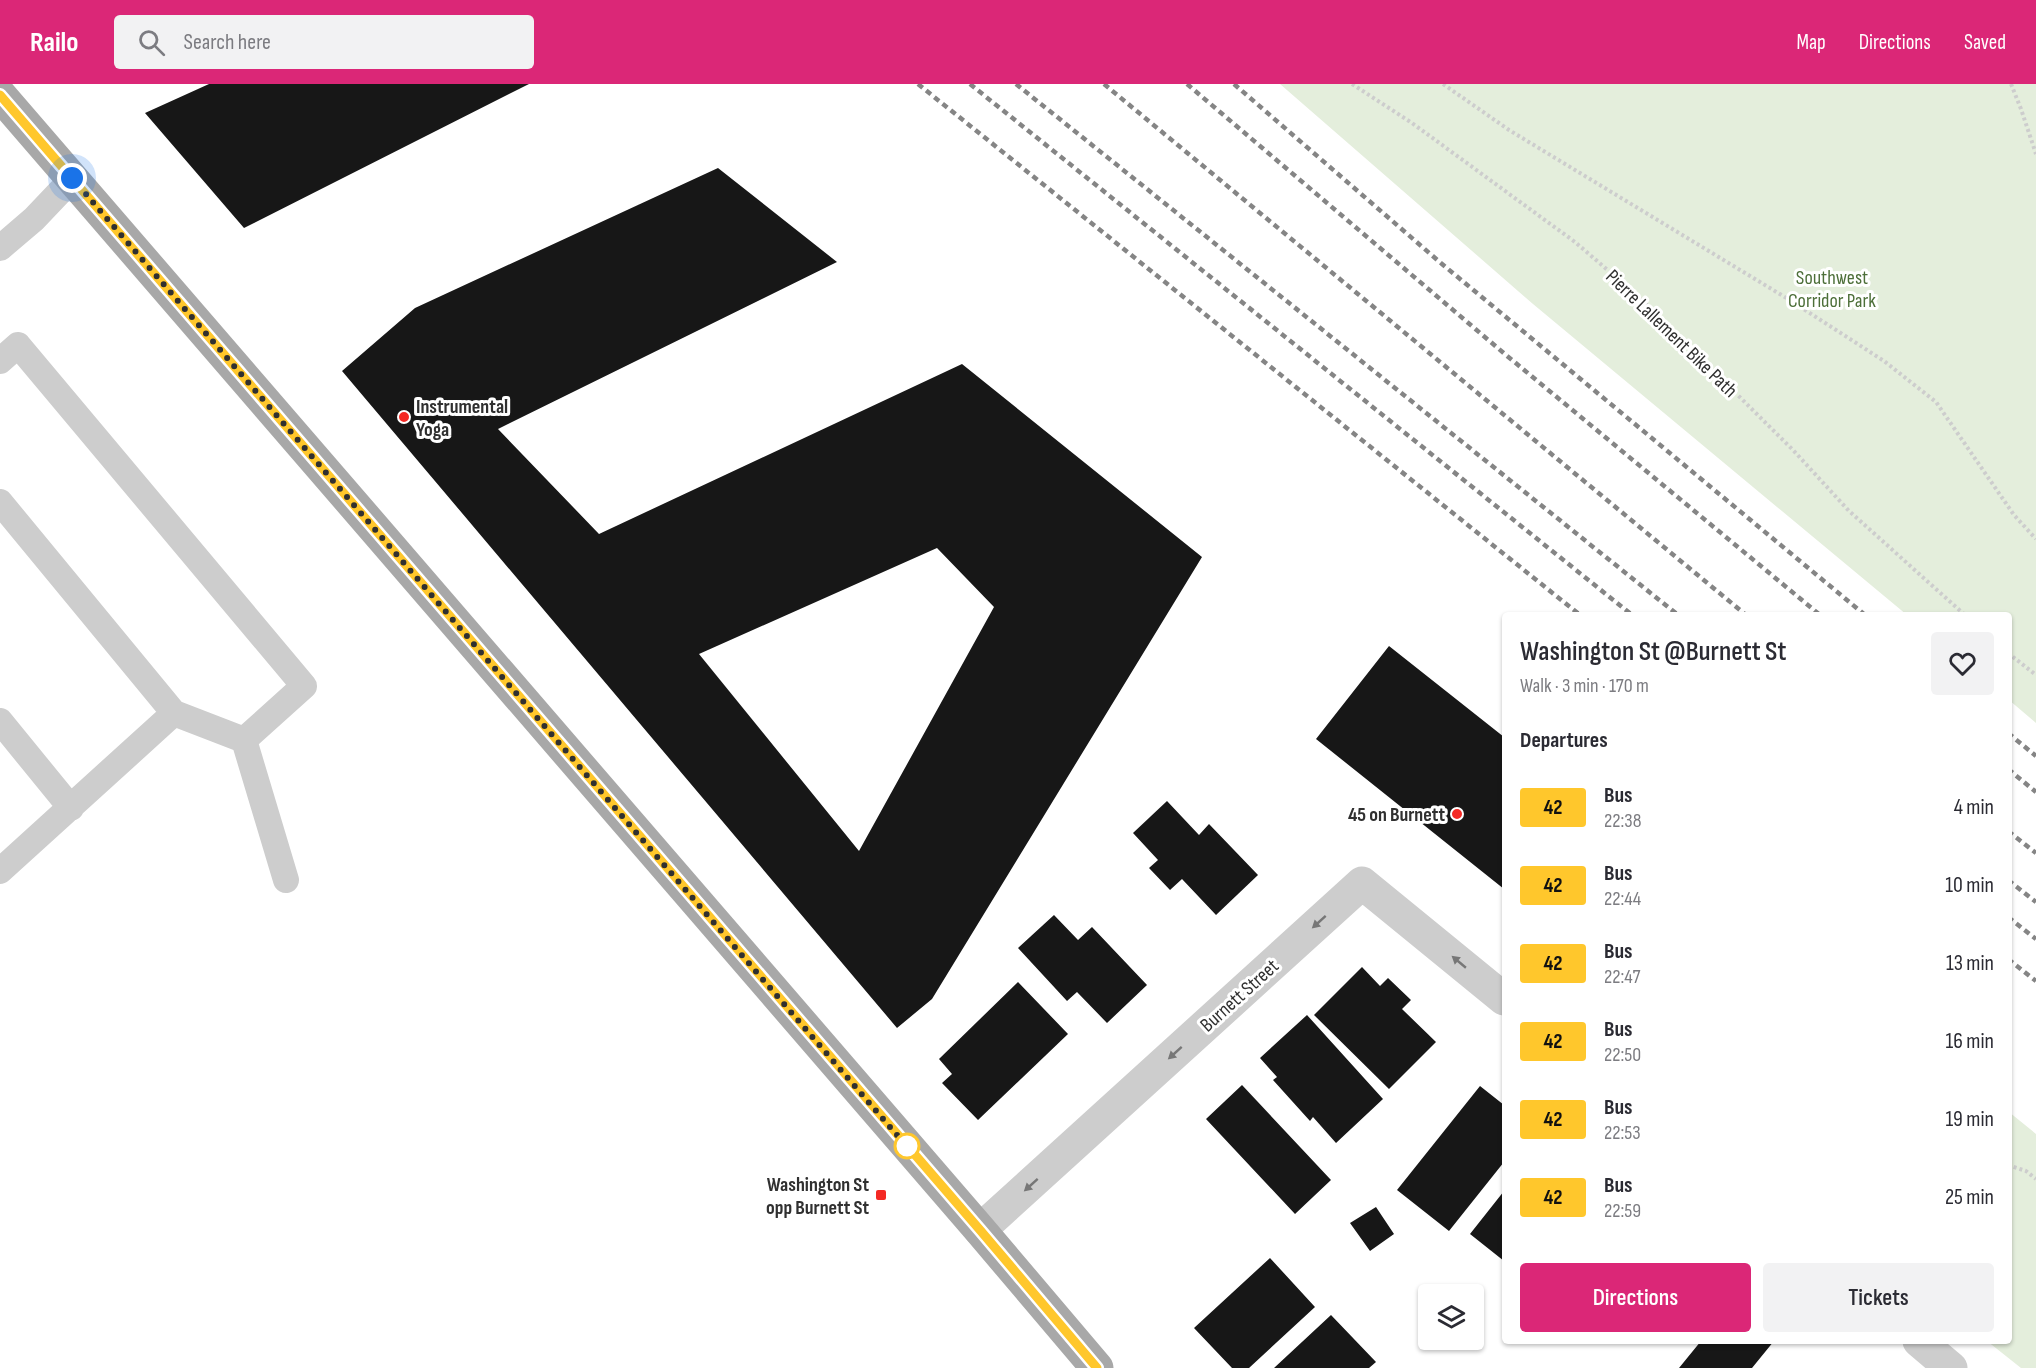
<!DOCTYPE html>
<html lang="en">
<head>
<meta charset="utf-8">
<style>
	body { margin:0; font-family:"Sofia Sans Condensed",sans-serif; background:#f2f2f3; color:#2b2b33; height:100vh; display:flex; flex-direction:column; font-size:22px; white-space:nowrap }
	* { box-sizing:border-box; margin:0 }
	p { font-size:20px; color:#7c7c81 }
	.icon { flex:none; width:33px; height:33px; fill:none; stroke:currentColor; stroke-width:2; stroke-linecap:round; stroke-linejoin:round }
	.map { position:relative; flex:1; overflow:hidden }
	.side { position:absolute; left:1502px; top:528px; width:510px; height:732px; display:flex; flex-direction:column; background:#fff; border-radius:6px; box-shadow:0 2px 4px #0004 }
	.side>* { flex:none }
	.badge { padding:0 12px; border-radius:4px; font-size:21px; line-height:39px }
	.buttons { position:absolute; left:1418px; top:1200px; display:grid; gap:12px }
	.buttons a { display:grid; place-items:center; width:66px; height:66px; border-radius:6px; background:#fff; box-shadow:0 2px 4px #0004; font-size:30px }
	.you { position:absolute; width:30px; height:30px; margin:-15px; border:4px solid #fff; border-radius:50%; background:#1a73e8; box-shadow:0 0 0 9px #1a73e833 }
	.map>.badge { position:absolute; translate:-50% -50%; box-shadow:0 0 0 3px #fff }
	h2 { padding:0 18px; font-size:22px; line-height:54px }
	.round { display:grid; place-items:center; flex:none; width:63px; height:63px; border-radius:6px; background:#f2f2f3 }
	.overview { display:flex; align-items:center; justify-content:space-between; height:102px; padding:0 18px }
	h1 { font-size:28px; font-weight:600; line-height:45px }
	.cta { display:flex; gap:12px; margin-top:auto; padding:12px 18px }
	.cta a { flex:1; height:69px; border-radius:6px; background:#db2777; color:#fff; font-size:24px; font-weight:600; line-height:69px; text-align:center }
	.cta a+a { background:#f2f2f3; color:#2b2b33 }
	ul { padding:0; list-style:none }
	li { display:flex; align-items:center; gap:18px; height:78px; padding:0 18px }
	li div { flex:1 }
	li b { display:block; font-size:22px }
	li em { font-style:normal }
	li .badge { min-width:66px; font-weight:700; text-align:center }
	header { display:flex; align-items:center; gap:36px; box-sizing:border-box; height:84px; padding:0 30px; background:#db2777; color:#fff }
	header strong { font-size:28px }
	nav { display:flex; gap:33px; margin-inline-start:auto; font-size:21px }
	.search { width:420px; height:54px; background:#f2f2f3; display:flex; align-items:center; gap:15px; box-sizing:border-box; padding:0 21px; border-radius:6px; color:#7c7c81; font-size:22px }
	.map>svg:first-child { display:block }
</style>
</head>
<body>
<header>
<strong>Railo</strong>
<div class="search"><svg class="icon" aria-label="search" viewBox="0 0 24 24"><circle cx="10" cy="10" r="6"/><path d="M15 15l6 6"/></svg>Search here</div>
<nav><a>Map</a><a>Directions</a><a>Saved</a></nav>
</header>
<div class="map">
<svg width="2036" height="1284" viewBox="0 0 2036 1284">
	<rect width="100%" height="100%" fill="#fff"/>
	<!-- green -->
	<path fill="#e4eedc" d="M1280,0H2036V639L2009,616L2008,531H1907L1533,220Z
		M2009,1028L2036,1050V1284H2021L1987,1257H2008Z"/>
	<!-- building -->
	<path fill="#171717" fill-rule="evenodd" d="M209,0H529L244,144L145,29Z
		M718,84L837,178L498,345L599,450L962,280L1202,473L932,915L897,944L342,287L415,224ZM937,464L994,523L859,767L699,570Z
		M1389,562L1504,653V805L1316,655Z
		M1167,717L1199,751L1209,740L1258,791L1216,831L1182,795L1170,806L1149,784L1158,776L1133,749Z
		M1054,831L1078,856L1092,843L1147,901L1107,939L1077,908L1067,917L1018,864Z
		M1362,883L1380,902L1388,894L1411,916L1402,925L1436,958L1389,1005L1314,931Z
		M1018,898L1068,950L978,1036L942,999L952,990L939,975Z
		M1307,931L1383,1015L1336,1059L1313,1033L1310,1037L1273,996L1277,993L1260,974Z
		M1242,1001L1331,1096L1295,1130L1206,1035Z
		M1480,1002L1504,1021V1078L1449,1147L1397,1106Z
		M1504,1107V1177L1470,1150Z
		M1376,1123L1394,1150L1370,1167L1350,1139Z
		M1270,1174L1315,1223L1249,1284H1232L1194,1244Z
		M1331,1231L1376,1278L1369,1284H1274Z
		M1701,1257H1774L1752,1284H1679Z"/>
	<g fill="none" stroke-linecap="round" stroke-linejoin="round">
		<!-- path -->
		<path stroke="#cdcdcd" stroke-width="4" stroke-dasharray="3 3" stroke-linecap="butt" d="M1352,0L1412,39L1575,158L1639,213L1793,366L1849,427L1965,531
			M1443,0L1509,46L1788,215L1884,277L1936,318L2014,431L2036,455
			M2011,0L2021,25L2036,70
			M2008,569L2036,591
			M2008,1081L2026,1087L2036,1095"/>
		<!-- lane -->
		<path stroke="#cdcdcd" stroke-width="26" d="M0,164L34,135L72,95
			M0,277L18,261L304,602L244,656L174,629
			M0,418L174,629L0,787
			M0,637L71,724
			M244,656L286,796"/>
		<!-- street -->
		<path stroke="#cdcdcd" stroke-width="33" d="M980,1146L1362,799L1504,915
			M1919,1257L1951,1284"/>
		<!-- primary -->
		<path stroke="#a8a8a8" stroke-width="33" d="M0,11L980,1146L1097,1284"/>
		<!-- rail -->
		<path stroke="#858585" stroke-width="4.5" stroke-dasharray="6 4.5" stroke-linecap="butt" d="M918,0L1580,531
			M970,0L1632,531
			M1016,0L1678,531
			M1104,0L1746,531
			M1187,0L1506,271L1820,531
			M1234,0L1442,180L1865,531
			M2008,649L2036,672
			M2008,685L2036,708
			M2008,747L2036,769
			M2008,796L2036,818
			M2008,833L2036,855
			M2008,875L2036,897"/>
	</g>
	<!-- one-way arrows -->
	<defs><path id="oneway-solid" d="M-6-.8H1V-3.2L6.5 0L1 3.2V.8H-6Z" transform="scale(1.5)"/></defs>
	<g fill="#777">
		<use href="#oneway-solid" transform="translate(1319 838) rotate(138)"/>
		<use href="#oneway-solid" transform="translate(1459 878) rotate(-140)"/>
		<use href="#oneway-solid" transform="translate(1175 969) rotate(138)"/>
		<use href="#oneway-solid" transform="translate(1031 1101) rotate(138)"/>
	</g>
	<g fill="none" stroke-linecap="round" stroke-linejoin="round">
		<!-- line casing -->
		<g stroke="#fff" stroke-width="14">
			<path id="line" d="M0,11L980,1146L1097,1284"/>
		</g>
		<!-- line -->
		<use href="#line" stroke="#ffc72c" stroke-width="9"/>
		<!-- walk -->
		<path stroke="#303030" stroke-width="6" stroke-dasharray="0 10.8" d="M72,94L909,1065L907,1062"/>
	</g>
	<!-- markers -->
	<g fill="#f42924" stroke="#fff" stroke-width="2">
		<circle cx="404" cy="333" r="6"/>
		<circle cx="1457" cy="730" r="6"/>
		<rect x="875" y="1105" width="12" height="12" rx="3"/>
	</g>
	<circle fill="#fff" stroke="#ffc72c" stroke-width="3" cx="907" cy="1062" r="12"/>
	<g text-anchor="middle" stroke-width="6" stroke-linejoin="round" paint-order="stroke">
		<!-- park labels -->
		<g font-size="20" fill="#4d6f39" stroke="#fff">
			<text x="1832" y="200">Southwest<tspan x="1832" dy="23">Corridor Park</tspan></text>
		</g>
		<!-- street labels -->
		<g font-size="20" fill="#303030" stroke="#fff">
			<text transform="translate(1672 249) rotate(44)" y="7">Pierre Lallement Bike Path</text>
			<text transform="translate(1239 911) rotate(-42)" y="7">Burnett Street</text>
		</g>
		<!-- poi labels -->
		<g font-size="20" font-weight="bold" fill="#303030" stroke="#fff" text-anchor="end">
			<text x="416" y="329" text-anchor="start">Instrumental<tspan x="416" dy="23">Yoga</tspan></text>
			<text x="1445" y="737">45 on Burnett</text>
			<text x="869" y="1107">Washington St<tspan x="869" dy="23">opp Burnett St</tspan></text>
		</g>
	</g>
</svg>
<div class="buttons">
<a><svg class="icon" aria-label="layers" viewBox="0 0 24 24"><path d="M12 4l9 5-9 5-9-5zM3 14l9 5 9-5"/></svg></a>
</div>
<div class="you" style="left:72px;top:94px"></div>
<section class="side">
<div class="overview"><div><h1>Washington St @Burnett St</h1><p>Walk · 3 min · 170 m</p></div><a class="round"><svg class="icon" aria-label="heart" viewBox="0 0 24 24"><path d="M12 20l-8-8c-3-5 5-10 8-4 3-6 11-1 8 4z"/></svg></a></div>
<h2>Departures</h2>
<ul>
<li><span class="badge" style="background:#ffc72c;color:#111">42</span><div><b>Bus</b><p>22:38</p></div><em>4 min</em></li>
<li><span class="badge" style="background:#ffc72c;color:#111">42</span><div><b>Bus</b><p>22:44</p></div><em>10 min</em></li>
<li><span class="badge" style="background:#ffc72c;color:#111">42</span><div><b>Bus</b><p>22:47</p></div><em>13 min</em></li>
<li><span class="badge" style="background:#ffc72c;color:#111">42</span><div><b>Bus</b><p>22:50</p></div><em>16 min</em></li>
<li><span class="badge" style="background:#ffc72c;color:#111">42</span><div><b>Bus</b><p>22:53</p></div><em>19 min</em></li>
<li><span class="badge" style="background:#ffc72c;color:#111">42</span><div><b>Bus</b><p>22:59</p></div><em>25 min</em></li>
</ul>
<div class="cta"><a>Directions</a><a>Tickets</a></div>
</section>
</div>
</body>
</html>
